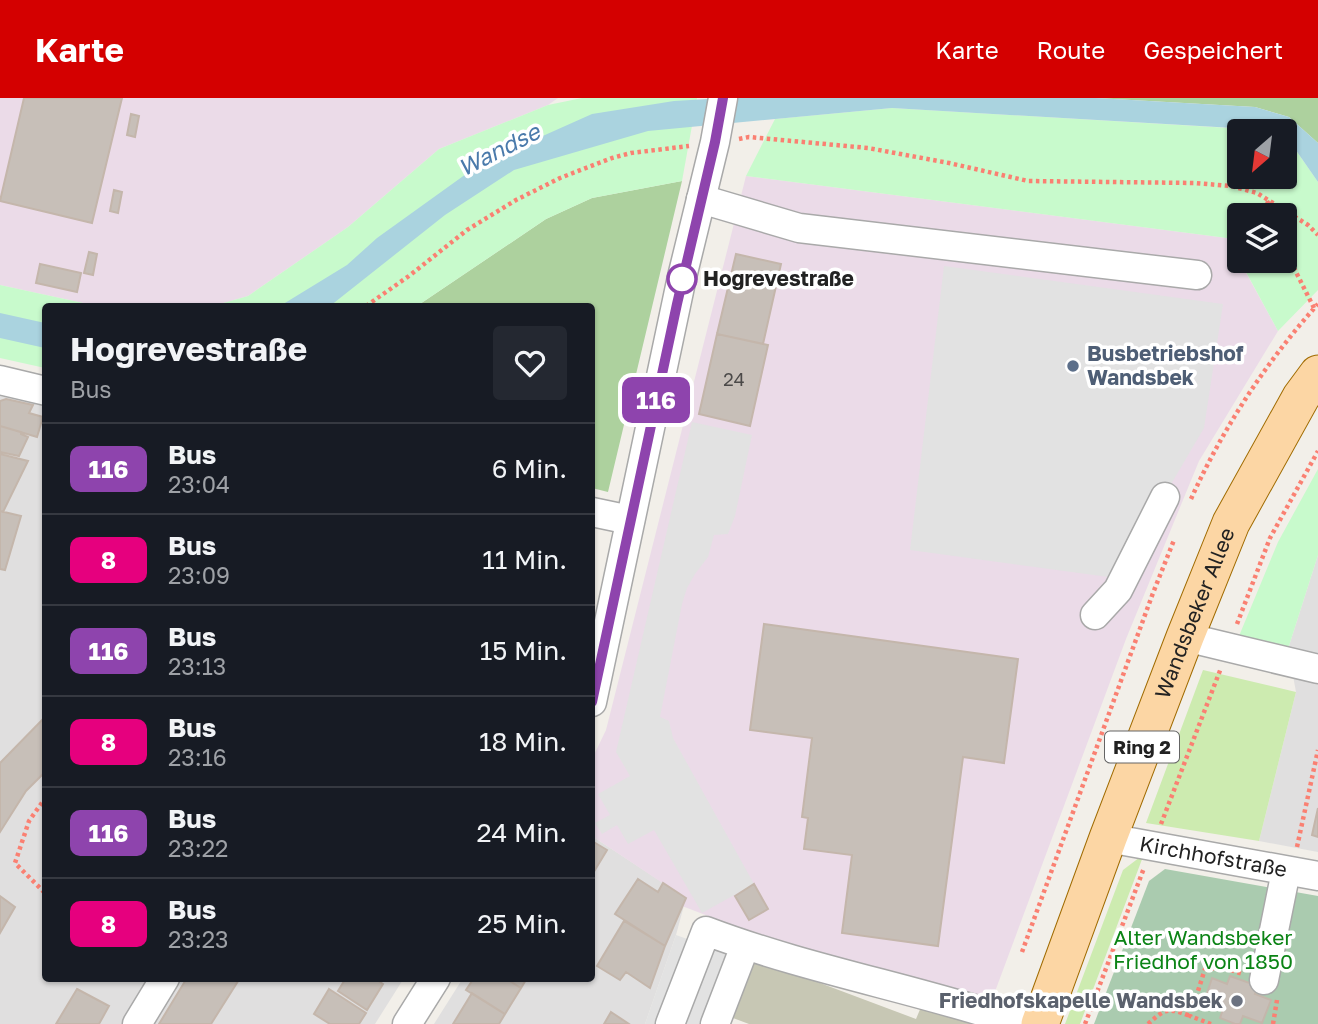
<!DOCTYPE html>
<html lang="de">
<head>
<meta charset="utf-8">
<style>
	body { margin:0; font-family:"Golos Text",sans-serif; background:#242831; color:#f1f3f6; height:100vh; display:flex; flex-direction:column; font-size:26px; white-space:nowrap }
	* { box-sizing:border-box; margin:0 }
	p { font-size:23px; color:#9ea1a6 }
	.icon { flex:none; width:38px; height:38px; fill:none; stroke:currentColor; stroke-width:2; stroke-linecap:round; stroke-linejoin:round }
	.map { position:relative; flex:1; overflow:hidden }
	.drawer { position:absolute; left:42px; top:205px; width:553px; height:679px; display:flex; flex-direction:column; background:#171b24; border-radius:7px; box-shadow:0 2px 5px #0004 }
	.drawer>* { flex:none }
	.badge { padding:0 14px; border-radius:10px; font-size:24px; line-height:46px }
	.needle { width:46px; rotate:208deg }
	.buttons { position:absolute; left:1227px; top:21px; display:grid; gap:14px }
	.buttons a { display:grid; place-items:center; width:70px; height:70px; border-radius:7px; background:#171b24; box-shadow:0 2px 5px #0004; font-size:35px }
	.map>.badge { position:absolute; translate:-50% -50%; box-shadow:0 0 0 4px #fff }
	.round { display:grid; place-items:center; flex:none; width:74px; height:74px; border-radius:7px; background:#242831 }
	.headline { display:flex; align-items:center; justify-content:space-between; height:119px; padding:0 28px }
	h1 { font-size:33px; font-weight:700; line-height:52px }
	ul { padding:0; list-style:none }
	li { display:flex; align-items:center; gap:21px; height:91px; padding:0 28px; border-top:2px solid #363941 }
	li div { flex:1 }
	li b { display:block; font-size:26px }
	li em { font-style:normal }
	li .badge { min-width:77px; font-weight:700; text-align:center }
	header { display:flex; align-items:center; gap:42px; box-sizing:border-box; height:98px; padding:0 35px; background:#d40000; color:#fff }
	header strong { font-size:33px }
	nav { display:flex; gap:38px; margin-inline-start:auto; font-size:24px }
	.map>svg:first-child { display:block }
</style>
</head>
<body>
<header>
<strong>Karte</strong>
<nav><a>Karte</a><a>Route</a><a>Gespeichert</a></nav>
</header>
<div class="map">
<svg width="1318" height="926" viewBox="0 0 1318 926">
	<rect width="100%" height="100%" fill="#f2efe9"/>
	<!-- residential -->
	<path fill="#e0dfdf" d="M0,298L45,308L46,880H404L375,926H0Z
		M1318,457V754L1259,743L1296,594L1288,551Z
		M592,738L686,800L676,837L645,926H434L463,880H592Z"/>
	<!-- industrial -->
	<path fill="#ebdbe8" d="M0,0H558L548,7L439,51L348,129L248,198L213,208H97L0,187Z
		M746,78L1227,140L1278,233L1199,363L1126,541L990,907L837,867L682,808L685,800L592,738V661L606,632Z"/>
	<!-- construction -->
	<path fill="#c7c7b4" d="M756,861L916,921L924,902L981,926H749L733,920Z"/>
	<!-- grass -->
	<path fill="#cdebb0" d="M1203,572L1296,594L1259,743L1146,725Z
		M1144,756L1080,926H1065L1123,772Z"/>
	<!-- forest -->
	<path fill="#add19e" d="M1096,0H1318V45L1289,19L1255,9Z
		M682,83L608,394L592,390V208H417L546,121L592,100Z"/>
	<!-- cemetery -->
	<path fill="#aacbaf" d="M1165,771L1318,798V926H1094L1149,783Z"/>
	<!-- park -->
	<path fill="#c8facc" d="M582,0H697L682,83L592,100L546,121L417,208H213L248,198L348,129L439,51L548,7Z
		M892,10L1230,30L1266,33H1239V79H1284L1285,42L1293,48L1318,84V192L1278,233L1240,163H1284V117H1239V162L1227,140L746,78L775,21Z
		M0,187L97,208H46L45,270L0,260Z
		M1318,371V457L1288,551L1239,538L1278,444Z"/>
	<!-- parking -->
	<path fill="#e2e2e2" d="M944,168L1223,206L1204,330L1116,480L910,452Z
		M692,324L752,337L735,418L728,436L714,437L708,459L695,476L687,490L682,506L660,619L669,623L673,640L754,786L702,815L654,732L628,746L617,727L602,736L595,725L610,717L598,696L630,678L616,654Z
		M676,837L729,856L704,926H645Z"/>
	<!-- water -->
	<path fill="#aad3df" d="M724,0H1096L1255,9L1289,19L1318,45V84L1293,48L1285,42L1284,33L892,10L648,33L514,72L445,117L330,208H280L347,167L377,140L480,66L592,16L674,3Z
		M0,215L45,225V250L0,240Z"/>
	<!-- building -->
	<path fill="#c7bfb8" stroke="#c4b6ab" stroke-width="2" d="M24,0H122L92,125L0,103Z
		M131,16L139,18L135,39L127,37Z
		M114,92L122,94L118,115L110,113Z
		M89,154L97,156L93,177L84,175Z
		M736,156L781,166L763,246L717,236Z
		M40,166L81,175L77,194L36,185Z
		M717,236L768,247L750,328L699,316Z
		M6,301L33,307L29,315L43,319L37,339L0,328V303Z
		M0,328L21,334V336L28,339L19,358L0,354Z
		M0,356L28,363L3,414L0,413Z
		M0,413L21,418L5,472L0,471Z
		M764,526L1018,561L1004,665L963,659L938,848L842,835L852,757L804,751L808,720L802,719L812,640L750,632Z
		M46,618V673L26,693L0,734V665Z
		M1318,710V739L1312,737Z
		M592,743L607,752L592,777Z
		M638,781L658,794L663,785L686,800L665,848L615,816Z
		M754,786L768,811L749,822L735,798Z
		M0,798L15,809L0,835Z
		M624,823L665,848L650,890L626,874L620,882L597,868Z
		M1230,878L1258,888L1255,896L1271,902L1262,925L1243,918L1240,926H1235L1220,920L1223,911L1204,904L1212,880L1227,886Z
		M187,880H240L211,926H159Z
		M346,880H374L383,886L367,912L338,893Z
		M474,880H505L521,890L505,916L466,892Z
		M505,880H527L521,890Z
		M77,891L109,908L99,926H56Z
		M329,891L366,915L359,926H330L314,916Z
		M472,895L505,916L499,926H453Z
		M611,914L629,926H604Z"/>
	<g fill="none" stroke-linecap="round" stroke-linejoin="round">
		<!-- minor casing -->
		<g stroke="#a9a9a9" stroke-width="31">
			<g id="minor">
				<path d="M701,101L799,130L1197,177"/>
				<path d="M0,282L46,293"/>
				<path d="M592,414L630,422"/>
				<path d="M1095,517L1118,492L1165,399"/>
				<path d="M1185,539L1318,571"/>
				<path d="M592,604L682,179L715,44L723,0"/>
				<path id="s1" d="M1108,740L1318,778"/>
				<path d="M1264,882L1286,773"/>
				<path d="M137,926L165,880"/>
				<path d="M407,926L436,880"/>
				<path d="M670,926L706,833C809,872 918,891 1022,926"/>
				<path d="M715,926L745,848"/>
			</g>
		</g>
		<!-- major casing -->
		<g stroke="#a06b00" stroke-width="39">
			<g id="major">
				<path id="s2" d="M1040,926L1108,740L1185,539L1231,425L1301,299L1318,276"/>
			</g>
		</g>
		<!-- path -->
		<path stroke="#fa8072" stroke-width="4.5" stroke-dasharray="3.5 3.5" stroke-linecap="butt" d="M739,41L749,39L868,50L949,65L1028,83L1194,85L1231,88L1257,95L1308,127L1318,137
			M1267,103L1275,117
			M1284,143L1292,166L1314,210
			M366,208L409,178L467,132L516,102L560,80L612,60L631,55L689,48
			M1191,401C1223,330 1266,264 1318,206
			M1237,526L1270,440L1318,353
			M46,699L29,723L15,765L46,796
			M1161,726L1221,570
			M1297,749L1318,652
			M1022,854L1153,495L1174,442
			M1085,926L1144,770
			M1148,926C1165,911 1167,909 1190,918
			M1211,926L1190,918L1205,871L1224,870L1243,876
			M1273,926L1277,902"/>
		<!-- minor -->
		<use href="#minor" stroke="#fff" stroke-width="28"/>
		<!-- major -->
		<use href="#major" stroke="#fcd6a4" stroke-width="37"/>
	</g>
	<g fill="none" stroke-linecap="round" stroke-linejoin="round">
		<!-- line casing -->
		<g stroke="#fff" stroke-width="16">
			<path id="line" d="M592,604L677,206L715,44L723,0"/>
		</g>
		<!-- line -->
		<use href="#line" stroke="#8e44ad" stroke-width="10"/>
	</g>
	<!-- markers -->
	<circle fill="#fff" stroke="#8e44ad" stroke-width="3.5" cx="682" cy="181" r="14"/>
	<circle fill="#5c6f8a" stroke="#fff" stroke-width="2.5" cx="1073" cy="268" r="7"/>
	<circle fill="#6b7280" stroke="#fff" stroke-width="2.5" cx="1237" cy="903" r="7"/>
	<g text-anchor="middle" stroke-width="7" stroke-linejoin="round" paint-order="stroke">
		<!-- number labels -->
		<g font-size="18" fill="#4b4948">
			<text x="734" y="288">24</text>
		</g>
		<!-- shield labels -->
		<rect fill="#fff" stroke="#646464" stroke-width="2" x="1105" y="633.5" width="74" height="31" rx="5"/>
		<g font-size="19" font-weight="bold" fill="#222">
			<text x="1142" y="656">Ring 2</text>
		</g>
		<!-- stop labels -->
		<g font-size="21" font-weight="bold" fill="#222" stroke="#fff" text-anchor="start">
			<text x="703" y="188">Hogrevestraße</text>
		</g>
		<!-- service labels -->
		<g font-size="21" font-weight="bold" fill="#4e5e75" stroke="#fff" text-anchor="start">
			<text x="1087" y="263">Busbetriebshof<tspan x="1087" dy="24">Wandsbek</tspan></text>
		</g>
		<!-- street labels -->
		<g font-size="21" fill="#222" stroke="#fff">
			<text dy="7" stroke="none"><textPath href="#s2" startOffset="439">Wandsbeker Allee</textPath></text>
			<text dy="7" stroke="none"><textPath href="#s1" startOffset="107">Kirchhofstraße</textPath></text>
		</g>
		<!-- park labels -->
		<g font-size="21" fill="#0c8416" stroke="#fff">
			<text x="1203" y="847">Alter Wandsbeker<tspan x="1203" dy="24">Friedhof von 1850</tspan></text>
		</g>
		<!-- worship labels -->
		<g font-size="21" font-weight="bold" fill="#5b616d" stroke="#fff" text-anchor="end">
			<text x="1223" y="910">Friedhofskapelle Wandsbek</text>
		</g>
		<!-- water labels -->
		<g font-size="23" font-style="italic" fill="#4a7aab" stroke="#fff">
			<text transform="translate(499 52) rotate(-27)" y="8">Wandse</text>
		</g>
	</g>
</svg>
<div class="buttons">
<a><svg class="needle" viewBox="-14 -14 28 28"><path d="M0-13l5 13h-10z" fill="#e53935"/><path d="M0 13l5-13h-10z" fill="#9ea1a6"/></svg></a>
<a><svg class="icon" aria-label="layers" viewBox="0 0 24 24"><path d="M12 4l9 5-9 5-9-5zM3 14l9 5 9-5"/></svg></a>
</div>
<b class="badge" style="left:656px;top:302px;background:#8e44ad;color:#fff">116</b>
<section class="drawer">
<div class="headline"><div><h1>Hogrevestraße</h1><p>Bus</p></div><a class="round"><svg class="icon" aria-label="heart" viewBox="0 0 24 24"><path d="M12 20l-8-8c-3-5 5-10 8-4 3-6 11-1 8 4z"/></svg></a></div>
<ul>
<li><span class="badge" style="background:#8e44ad;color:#fff">116</span><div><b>Bus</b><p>23:04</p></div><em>6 Min.</em></li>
<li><span class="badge" style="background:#e6007e;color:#fff">8</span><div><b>Bus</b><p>23:09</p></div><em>11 Min.</em></li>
<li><span class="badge" style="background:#8e44ad;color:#fff">116</span><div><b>Bus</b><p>23:13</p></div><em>15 Min.</em></li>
<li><span class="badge" style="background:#e6007e;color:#fff">8</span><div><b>Bus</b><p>23:16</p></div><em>18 Min.</em></li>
<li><span class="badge" style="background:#8e44ad;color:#fff">116</span><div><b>Bus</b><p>23:22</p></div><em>24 Min.</em></li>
<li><span class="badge" style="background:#e6007e;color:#fff">8</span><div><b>Bus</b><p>23:23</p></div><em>25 Min.</em></li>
</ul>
</section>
</div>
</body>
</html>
